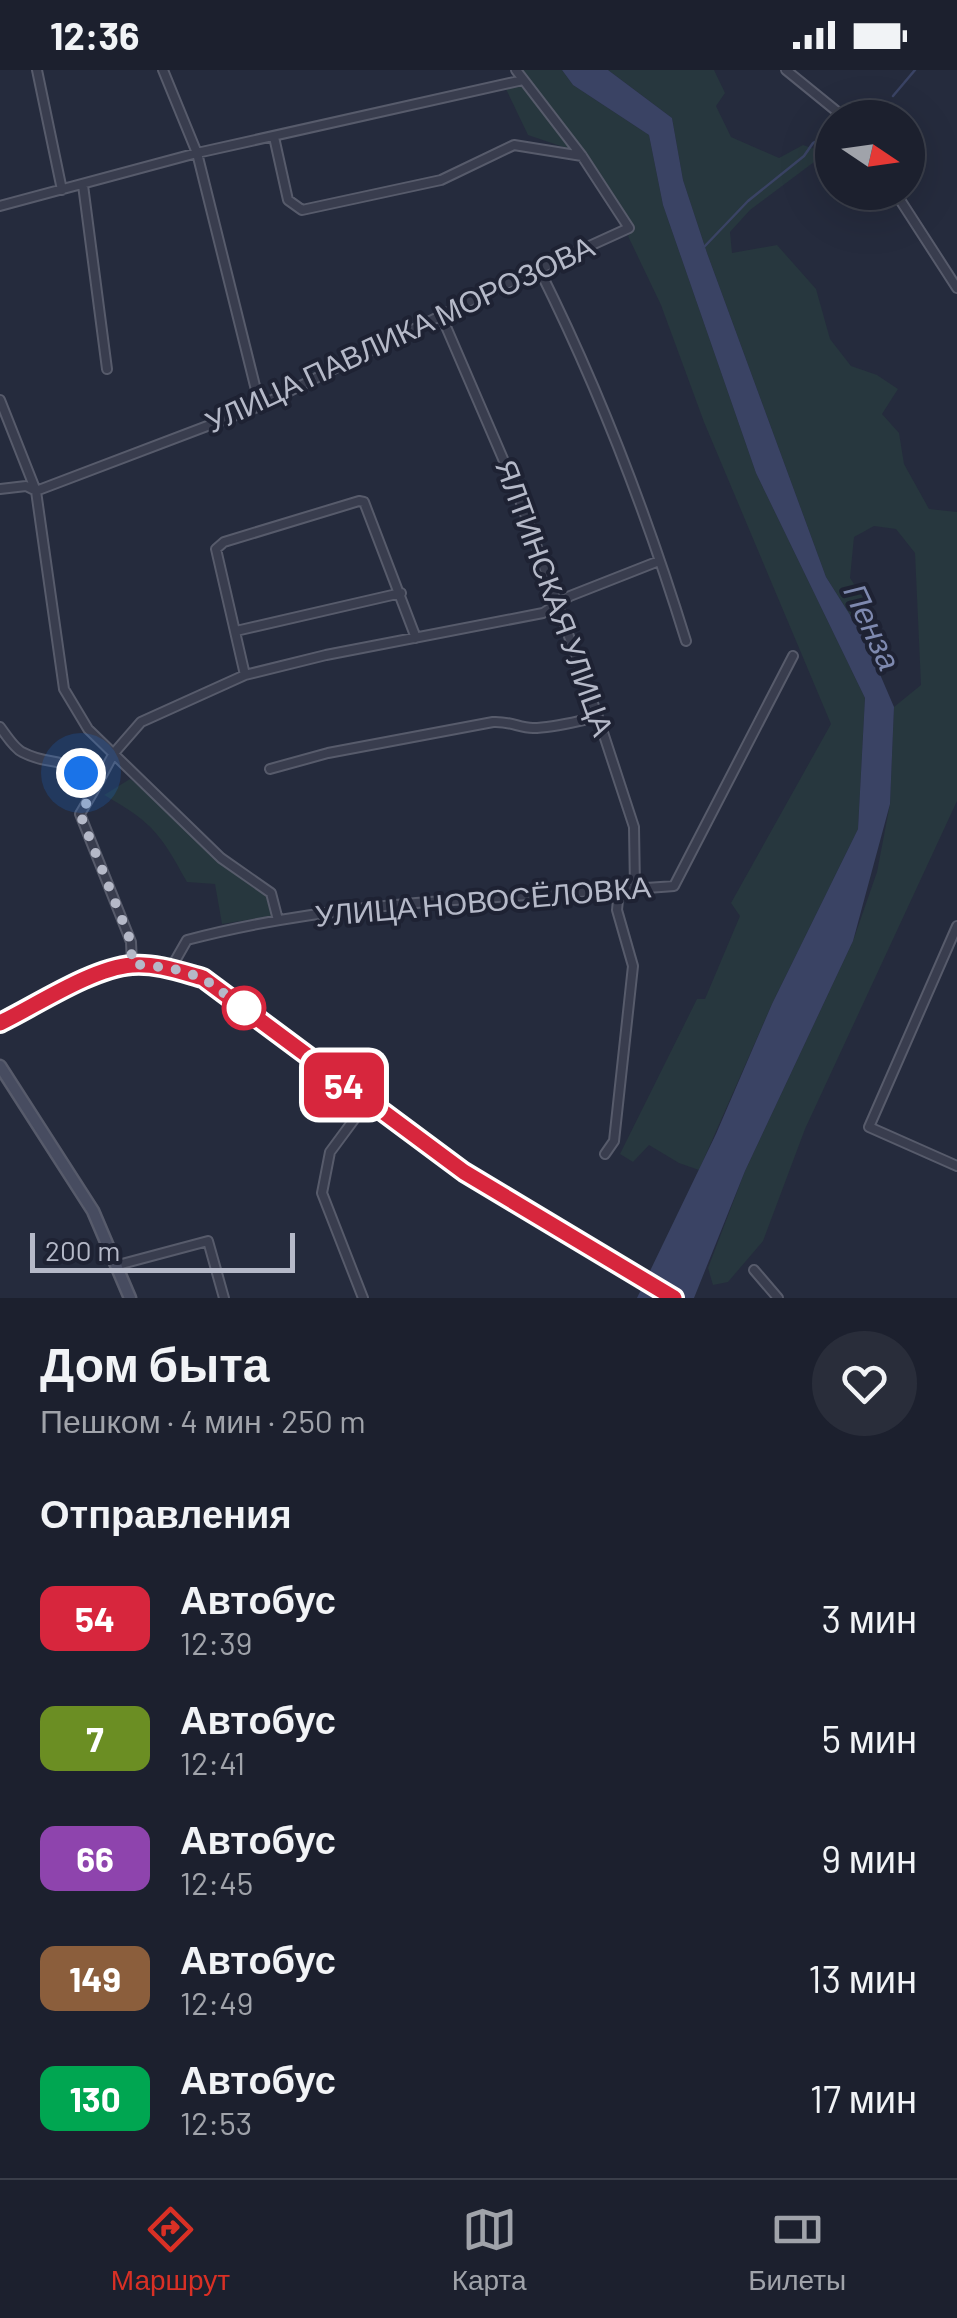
<!DOCTYPE html>
<html lang="ru">
<head>
<meta charset="utf-8">
<style>
	body { margin:0; font-family:Barlow,sans-serif; background:#292d3a; color:#f1f3f6; height:100vh; display:flex; flex-direction:column; font-size:38px; white-space:nowrap }
	* { box-sizing:border-box; margin:0 }
	p { font-size:32px; color:#a0a3aa }
	.icon { flex:none; width:55px; height:55px; fill:none; stroke:currentColor; stroke-width:2; stroke-linecap:round; stroke-linejoin:round }
	.map { position:relative; height:1228px; overflow:hidden }
	.sheet { display:flex; flex-direction:column; background:#1c202e; flex:1 }
	.sheet>* { flex:none }
	.badge { padding:0 20px; border-radius:15px; font-size:35px; line-height:65px }
	.needle { width:65px; rotate:103deg }
	.tools { position:absolute; left:815px; top:30px; display:grid; gap:20px }
	.tools a { display:grid; place-items:center; width:110px; height:110px; border-radius:50%; background:#1c202e; box-shadow:0 10px 40px #0002,0 0 0 2px #3a3e4a; font-size:50px }
	.scale { position:absolute; left:30px; bottom:25px; width:265px; box-sizing:border-box; padding-left:10px; border:5px solid #b5b9c8; border-top:0; font-size:28px; line-height:35px; white-space:nowrap; color:#b5b9c8; -webkit-text-stroke:8px #1e2233; paint-order:stroke }
	.you { position:absolute; width:50px; height:50px; margin:-25px; border:8px solid #fff; border-radius:50%; background:#1a73e8; box-shadow:0 0 0 15px #1a73e833 }
	.map>.badge { position:absolute; translate:-50% -50%; box-shadow:0 0 0 5px #fff }
	h2 { padding:0 40px; font-size:38px; line-height:90px }
	.round { display:grid; place-items:center; flex:none; width:105px; height:105px; border-radius:52px; background:#292d3a }
	.head { display:flex; align-items:center; justify-content:space-between; height:170px; padding:0 40px }
	h1 { font-size:48px; font-weight:700; line-height:75px }
	ul { padding:0; list-style:none }
	li { display:flex; align-items:center; gap:30px; height:120px; padding:0 40px }
	li div { flex:1 }
	li b { display:block; font-size:38px }
	li em { font-style:normal }
	li .badge { min-width:110px; font-weight:700; text-align:center }
	.status { display:flex; justify-content:space-between; align-items:center; height:70px; padding:0 50px; background:#1c202e; direction:ltr }
	.status svg { height:28px; fill:currentColor }
	.tabs { display:flex; justify-content:space-around; align-items:center; height:140px; border-top:2px solid #3a3e4a; background:#1c202e; font-size:28px; color:#a0a3aa }
	.tabs a { display:grid; justify-items:center; gap:5px }
	.tabs .selected { color:#d93025 }
	.map>svg:first-child { display:block }
</style>
</head>
<body>
<div class="status"><b>12:36</b><svg viewBox="0 0 49 12"><path d="M0 12V9h3v3zM5 12V6h3v6zM10 12V3h3v9zM15 12V0h3v12zM26 1h20v11H26zM47 4h2v5h-2z"/></svg></div>
<div class="map">
<svg width="957" height="1228" viewBox="0 0 957 1228">
	<rect width="100%" height="100%" fill="#252b3d"/>
	<!-- green -->
	<path fill="#27373e" d="M523,0H562L573,15L649,65L663,135L756,403L865,628L858,759L772,934L699,1100L679,1093L649,1075L633,1092L620,1084L697,929H705L740,846L731,833L831,654L704,352L661,235L628,166L635,158L587,85L528,65L506,19L528,8Z
		M608,0H714L725,23L716,36L731,67L779,88L803,75L818,80L814,92L750,140L730,162L732,183L777,175L816,219L830,269L851,296L877,305L898,319L882,344L899,363L904,394L929,439L957,442V731L805,1059L763,1171L728,1212L713,1215L708,1198L745,1101L853,871L877,802L890,734L894,637L921,615L915,483L896,459L874,456L854,467L850,508L870,538L871,563L864,567L826,507L707,183L683,110L672,48Z
		M130,709L155,728L218,791L266,826L271,846L222,854L215,814L187,812C161,764 152,752 104,725Z"/>
	<!-- water -->
	<path fill="#3a4364" d="M562,0H608L672,48L683,110L707,183L826,507L864,567L894,637L890,734L853,871L745,1101L694,1228H637L716,1064L772,934L858,759L865,628L756,403L663,135L649,65L573,15Z"/>
	<g fill="none" stroke-linecap="round" stroke-linejoin="round">
		<!-- stream -->
		<path stroke="#3a4364" stroke-width="2.5" d="M893,26L915,0
			M859,48V47
			M704,177L748,131L804,86L813,73L832,62"/>
		<!-- street casing -->
		<g stroke="#575b6b" stroke-width="12">
			<path id="street" d="M37,0L62,120
				M163,0L197,83L260,336
				M786,0L845,48
				M274,67L288,130L302,140L441,110L514,75L582,86
				M83,115L107,299
				M895,122L957,218
				M0,136L197,83L523,10
				M540,201C599,319 647,445 686,571
				M441,245L516,419L598,647L634,757L635,819
				M0,330L36,421L64,619L88,659L221,788L271,823L278,850
				M0,419L26,416L36,421L260,336L482,225L629,158L582,86L516,0
				M236,561L401,523
				M245,605L216,479L224,472L359,431L364,432L416,568
				M0,657C6,665 14,678 22,682C56,700 65,679 93,722L80,744L131,872L132,894
				M270,699L328,683L493,652C511,651 519,658 533,658C554,658 577,651 598,647
				M93,722L114,683L141,652L245,605L326,585L543,543L570,526L659,491
				M957,856L869,1057L957,1096
				M171,898L187,870C345,828 512,828 674,816L793,586
				M605,1084L614,1071L633,896L617,840L619,820
				M118,1195L208,1171L224,1228
				M754,1200L778,1228
				M363,1228L322,1123L330,1082L367,1032"/>
		</g>
		<!-- secondary casing -->
		<g stroke="#575b6b" stroke-width="15">
			<path id="secondary" d="M0,996L93,1141L130,1228"/>
		</g>
		<!-- primary casing -->
		<g stroke="#424657" stroke-width="16">
			<path id="primary" d="M0,953C34,936 95,898 132,894C156,892 181,901 203,908L464,1103L675,1228"/>
		</g>
		<!-- street -->
		<use href="#street" stroke="#393d4e" stroke-width="8"/>
		<!-- secondary -->
		<use href="#secondary" stroke="#474c60" stroke-width="10"/>
		<!-- primary -->
		<use href="#primary" stroke="#575c6d" stroke-width="11"/>
	</g>
	<g fill="none" stroke-linecap="round" stroke-linejoin="round">
		<!-- line casing -->
		<g stroke="#fff" stroke-width="22">
			<path id="line" d="M0,953C37,935 92,898 132,895C156,893 181,902 203,908L464,1102L674,1228"/>
		</g>
		<!-- line -->
		<use href="#line" stroke="#d7263d" stroke-width="15"/>
		<!-- walk -->
		<path stroke="#b5b9c8" stroke-width="10" stroke-dasharray="0 18" d="M81,703L93,722L80,744L131,872L132,894L171,898L203,908L244,938"/>
	</g>
	<!-- markers -->
	<circle fill="#fff" stroke="#d7263d" stroke-width="5" cx="244" cy="938" r="20"/>
	<g text-anchor="middle" stroke-width="8" stroke-linejoin="round" paint-order="stroke">
		<!-- street labels -->
		<g font-size="30" fill="#b5b9c8" stroke="#1e2233">
			<text transform="translate(400 265) rotate(-25)" y="10">УЛИЦА ПАВЛИКА МОРОЗОВА</text>
			<text transform="translate(554 528) rotate(70)" y="10">ЯЛТИНСКАЯ УЛИЦА</text>
			<text transform="translate(483 832) rotate(-5)" y="10">УЛИЦА НОВОСЁЛОВКА</text>
		</g>
		<!-- water labels -->
		<g font-size="32" font-style="italic" fill="#7e89af" stroke="#1e2233">
			<text transform="translate(872 557) rotate(65)" y="11">Пенза</text>
		</g>
	</g>
</svg>
<div class="tools">
<a><svg class="needle" viewBox="-14 -14 28 28"><path d="M0-13l5 13h-10z" fill="#e53935"/><path d="M0 13l5-13h-10z" fill="#a0a3aa"/></svg></a>
</div>
<div class="scale">200 m</div>
<div class="you" style="left:81px;top:703px"></div>
<b class="badge" style="left:344px;top:1015px;background:#d7263d;color:#fff">54</b>
</div>
<section class="sheet">
<div class="head"><div><h1>Дом быта</h1><p>Пешком · 4 мин · 250 m</p></div><a class="round"><svg class="icon" aria-label="heart" viewBox="0 0 24 24"><path d="M12 20l-8-8c-3-5 5-10 8-4 3-6 11-1 8 4z"/></svg></a></div>
<h2>Отправления</h2>
<ul>
<li><span class="badge" style="background:#d7263d;color:#fff">54</span><div><b>Автобус</b><p>12:39</p></div><em>3 мин</em></li>
<li><span class="badge" style="background:#6b8e23;color:#fff">7</span><div><b>Автобус</b><p>12:41</p></div><em>5 мин</em></li>
<li><span class="badge" style="background:#8e44ad;color:#fff">66</span><div><b>Автобус</b><p>12:45</p></div><em>9 мин</em></li>
<li><span class="badge" style="background:#8b5e3c;color:#fff">149</span><div><b>Автобус</b><p>12:49</p></div><em>13 мин</em></li>
<li><span class="badge" style="background:#00a651;color:#fff">130</span><div><b>Автобус</b><p>12:53</p></div><em>17 мин</em></li>
</ul>
</section>
<nav class="tabs">
<a class="selected"><svg class="icon" aria-label="directions" viewBox="0 0 24 24"><path d="M12 3l9 9-9 9-9-9zM9 14v-3h6M13 9l2 2-2 2"/></svg>Маршрут</a>
<a><svg class="icon" aria-label="map" viewBox="0 0 24 24"><path d="M3 6l6-2 6 2 6-2v14l-6 2-6-2-6 2zM9 4v14M15 6v14"/></svg>Карта</a>
<a><svg class="icon" aria-label="tickets" viewBox="0 0 24 24"><path d="M3 7h18v10H3zM15 7v10"/></svg>Билеты</a>
</nav>
</body>
</html>
